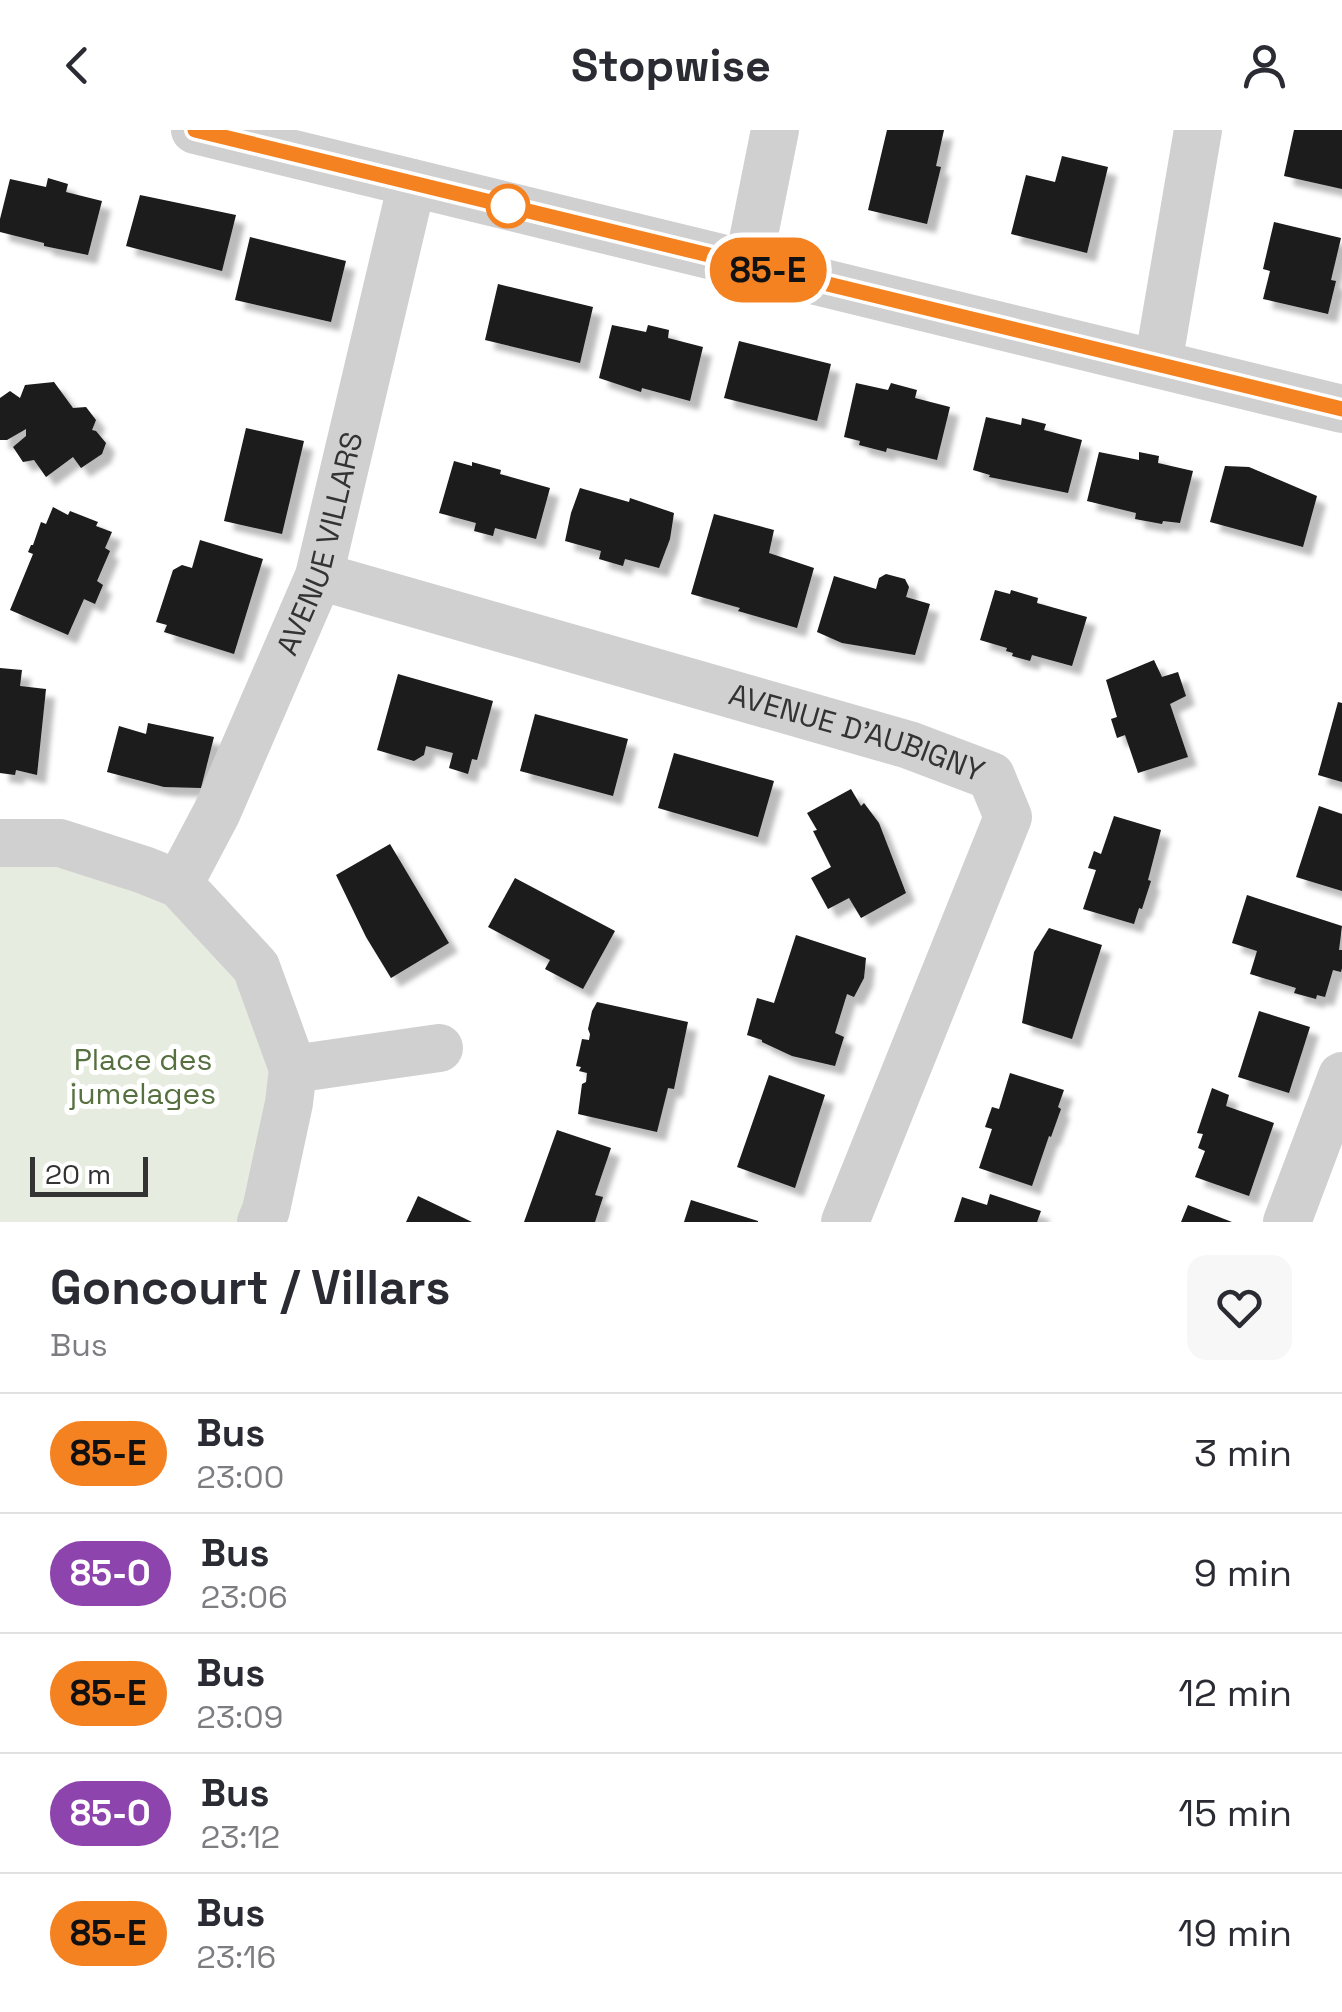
<!DOCTYPE html>
<html lang="fr">
<head>
<meta charset="utf-8">
<style>
	body { margin:0; font-family:"Space Grotesk",sans-serif; background:#f7f7f7; color:#2b2b33; height:100vh; display:flex; flex-direction:column; font-size:38px; white-space:nowrap }
	* { box-sizing:border-box; margin:0 }
	p { font-size:32px; color:#7c7c81 }
	.icon { flex:none; width:55px; height:55px; fill:none; stroke:currentColor; stroke-width:2; stroke-linecap:round; stroke-linejoin:round }
	.map { position:relative; height:1092px; overflow:hidden }
	.panel { display:flex; flex-direction:column; background:#fff; flex:1 }
	.panel>* { flex:none }
	.badge { padding:0 20px; border-radius:32px; font-size:35px; line-height:65px }
	.scale { position:absolute; left:30px; bottom:25px; width:118px; box-sizing:border-box; padding-left:10px; border:5px solid #333; border-top:0; font-size:28px; line-height:35px; white-space:nowrap; color:#333; -webkit-text-stroke:8px #fff; paint-order:stroke }
	.map>.badge { position:absolute; translate:-50% -50%; box-shadow:0 0 0 5px #fff }
	.round { display:grid; place-items:center; flex:none; width:105px; height:105px; border-radius:20px; background:#f7f7f7 }
	.head { display:flex; align-items:center; justify-content:space-between; height:170px; padding:0 50px }
	h1 { font-size:48px; font-weight:600; line-height:75px }
	ul { padding:0; list-style:none }
	li { display:flex; align-items:center; gap:30px; height:120px; padding:0 50px; border-top:2px solid #e1e1e2 }
	li div { flex:1 }
	li b { display:block; font-size:38px }
	li em { font-style:normal }
	li .badge { min-width:110px; font-weight:700; text-align:center }
	header { display:flex; justify-content:space-between; align-items:center; height:130px; padding:0 50px; background:#fff; font-size:45px; font-weight:600 }
	.map>svg:first-child { display:block }
</style>
</head>
<body>
<header><svg class="icon" aria-label="back" viewBox="0 0 24 24"><path d="M15 5l-7 7 7 7"/></svg>Stopwise<svg class="icon" aria-label="person" viewBox="0 0 24 24"><circle cx="12" cy="8" r="4"/><path d="M4 21q1-7 8-7t8 7"/></svg></header>
<div class="map">
<svg width="1342" height="1092" viewBox="0 0 1342 1092">
	<defs>
		<filter id="shadow"><feDropShadow dx="9" dy="9" stdDeviation="2.5" flood-color="#0004"/></filter>
	</defs>
	<rect width="100%" height="100%" fill="#fff"/>
	<!-- green -->
	<path fill="#e6ecdf" d="M0,713L179,754L293,939L261,1092H0Z"/>
	<!-- building -->
	<path fill="#1a1a1a" filter="url(#shadow)" d="M887,0H944L936,36L941,37L927,94L868,80Z
		M1294,0H1342V59L1284,46Z
		M1062,26L1108,37L1087,123L1011,104L1026,45L1055,52Z
		M48,48L68,54L66,62L102,71L88,125L44,116V113L0,102V89L10,49L46,57Z
		M140,65L236,85L222,141L126,116Z
		M1274,92L1341,108L1331,150L1336,151L1328,184L1263,169L1270,141L1263,139Z
		M250,107L346,131L331,192L235,170Z
		M498,154L593,177L580,233L485,210Z
		M612,195L646,202L648,195L669,200L668,208L703,217L690,271L642,258L641,262L599,248Z
		M739,211L831,234L817,291L724,268Z
		M54,252L73,278L86,277L96,290L92,300L96,301L106,313L102,324L81,338L73,327L46,347L34,330L23,332L13,317L26,306V299L7,310H0V268L10,261L20,268L25,255Z
		M856,253L888,260L891,253L917,260L915,268L950,277L937,330L887,318L886,322L859,315L860,311L844,307Z
		M986,287L1021,295L1022,288L1046,294L1044,300L1082,310L1068,363L989,347L990,345L973,340Z
		M246,298L304,311L282,404L224,391Z
		M1099,322L1139,330V322L1159,326L1158,333L1193,341L1180,393L1163,391L1162,394L1135,389L1136,383L1087,371Z
		M454,331L472,336V332L501,340L500,344L550,358L536,409L495,398L493,406L474,401L476,393L439,383Z
		M1225,336L1249,337L1317,366L1303,417L1210,392Z
		M580,358L629,372L630,368L674,383L670,409L659,438L625,429L623,436L599,429L601,421L565,411L571,383Z
		M53,377L68,385L70,381L98,392L96,396L112,402L105,418L110,421L97,451L103,455L95,474L84,469L68,505L10,480L33,424L28,422L31,415H33L41,392L46,394Z
		M714,384L774,400L769,423L814,438L797,498L738,481L740,478L691,464Z
		M200,410L263,429L234,524L164,502L167,495L156,492L173,440L182,435L192,438Z
		M886,444L905,449L909,457L906,467L930,474L915,525L842,513L817,502L834,446L876,459L879,448Z
		M995,460L1010,464L1011,460L1038,468L1037,473L1087,487L1072,536L1032,525L1030,531L1012,526L1013,523L1006,521L1007,518L980,510Z
		M1154,530L1162,547L1178,542L1186,566L1170,574L1188,627L1138,643L1125,605L1117,608L1111,589L1117,587L1106,550Z
		M0,538L22,540L20,556L46,559L37,645L16,640L15,645L0,643Z
		M398,544L493,571L477,630L472,629L468,644L449,638L453,623L426,616L424,625L414,631L377,620Z
		M1338,572L1342,573V652L1318,645Z
		M535,584L628,609L613,666L520,641Z
		M148,593L214,607L201,658L164,657L107,642L119,596L146,604Z
		M674,623L774,651L758,707L658,678Z
		M851,659L861,676L864,673L879,693L906,763L861,788L849,768L828,779L811,748L831,737L813,701L817,700L807,683Z
		M1319,676L1342,684V761L1296,747Z
		M1114,686L1161,700L1148,750L1151,751L1142,779L1139,778L1134,794L1083,779L1096,740L1088,738L1094,721L1101,724Z
		M390,714L449,813L391,848L366,807L336,745Z
		M515,748L615,801L583,859L545,839L550,830L488,797Z
		M1247,765L1342,796L1339,820H1342V838L1341,842L1333,840L1325,867L1317,865L1316,869L1294,863L1296,858L1250,844L1257,821L1232,813Z
		M1049,798L1102,815L1072,909L1022,893L1034,822Z
		M796,805L866,828L864,848L854,867L847,864L835,903L844,907L835,936L792,926L762,912V910L747,905L757,868L774,873Z
		M597,872L688,892L674,959L668,958L657,1002L578,984L582,954L586,952L587,943L579,941L581,937L576,936L582,909L589,910L590,904L588,899L592,881Z
		M1259,881L1310,897L1289,963L1238,947Z
		M1010,943L1064,960L1058,977L1061,979L1051,1007L1049,1006L1032,1056L979,1038L992,999L985,997L992,977L999,979Z
		M769,945L825,965L795,1058L737,1037Z
		M1212,958L1229,965L1226,976L1274,993L1249,1066L1195,1047L1205,1021L1198,1018L1203,1004L1197,1003Z
		M557,1000L611,1018L595,1065L603,1067L595,1092H524Z
		M990,1064L1041,1081L1037,1092H954L962,1067L987,1075Z
		M418,1066L472,1092H406Z
		M691,1070L758,1091V1092H684Z
		M1188,1075L1232,1092H1181Z"/>
	<g fill="none" stroke-linecap="round" stroke-linejoin="round">
		<!-- street -->
		<g stroke="#d0d0d0" stroke-width="48">
			<path d="M195,0L1342,279"/>
			<path d="M748,135L775,0"/>
			<path d="M1158,234L1198,0"/>
			<path id="s1" d="M319,446L909,615L991,646L1008,687L845,1092"/>
			<path d="M0,713H60L144,740L179,754L256,837L293,939L289,973L266,1080L261,1092"/>
			<path id="s2" d="M179,754L217,682L319,446L412,53"/>
			<path d="M293,939L439,918"/>
			<path d="M1287,1092L1342,946"/>
		</g>
	</g>
	<g fill="none" stroke-linecap="round" stroke-linejoin="round">
		<!-- line casing -->
		<g stroke="#fff" stroke-width="22">
			<path id="line" d="M195,0L1342,279"/>
		</g>
		<!-- line -->
		<use href="#line" stroke="#f58220" stroke-width="15"/>
	</g>
	<!-- markers -->
	<circle fill="#fff" stroke="#f58220" stroke-width="5" cx="508" cy="76" r="20"/>
	<g text-anchor="middle" stroke-width="10" stroke-linejoin="round" paint-order="stroke">
		<!-- street labels -->
		<g font-size="30" fill="#333" stroke="#fff">
			<text dy="10" stroke="none"><textPath href="#s2" startOffset="370">AVENUE VILLARS</textPath></text>
			<text dy="10" stroke="none"><textPath href="#s1" startOffset="560">AVENUE D'AUBIGNY</textPath></text>
		</g>
		<!-- park labels -->
		<g font-size="30" fill="#56703f" stroke="#fff">
			<text x="143" y="940">Place des<tspan x="143" dy="34">jumelages</tspan></text>
		</g>
	</g>
</svg>
<div class="scale">20 m</div>
<b class="badge" style="left:768px;top:140px;background:#f58220;color:#111">85-E</b>
</div>
<section class="panel">
<div class="head"><div><h1>Goncourt / Villars</h1><p>Bus</p></div><a class="round"><svg class="icon" aria-label="heart" viewBox="0 0 24 24"><path d="M12 20l-8-8c-3-5 5-10 8-4 3-6 11-1 8 4z"/></svg></a></div>
<ul>
<li><span class="badge" style="background:#f58220;color:#111">85-E</span><div><b>Bus</b><p>23:00</p></div><em>3 min</em></li>
<li><span class="badge" style="background:#8e44ad;color:#fff">85-O</span><div><b>Bus</b><p>23:06</p></div><em>9 min</em></li>
<li><span class="badge" style="background:#f58220;color:#111">85-E</span><div><b>Bus</b><p>23:09</p></div><em>12 min</em></li>
<li><span class="badge" style="background:#8e44ad;color:#fff">85-O</span><div><b>Bus</b><p>23:12</p></div><em>15 min</em></li>
<li><span class="badge" style="background:#f58220;color:#111">85-E</span><div><b>Bus</b><p>23:16</p></div><em>19 min</em></li>
</ul>
</section>
</body>
</html>
